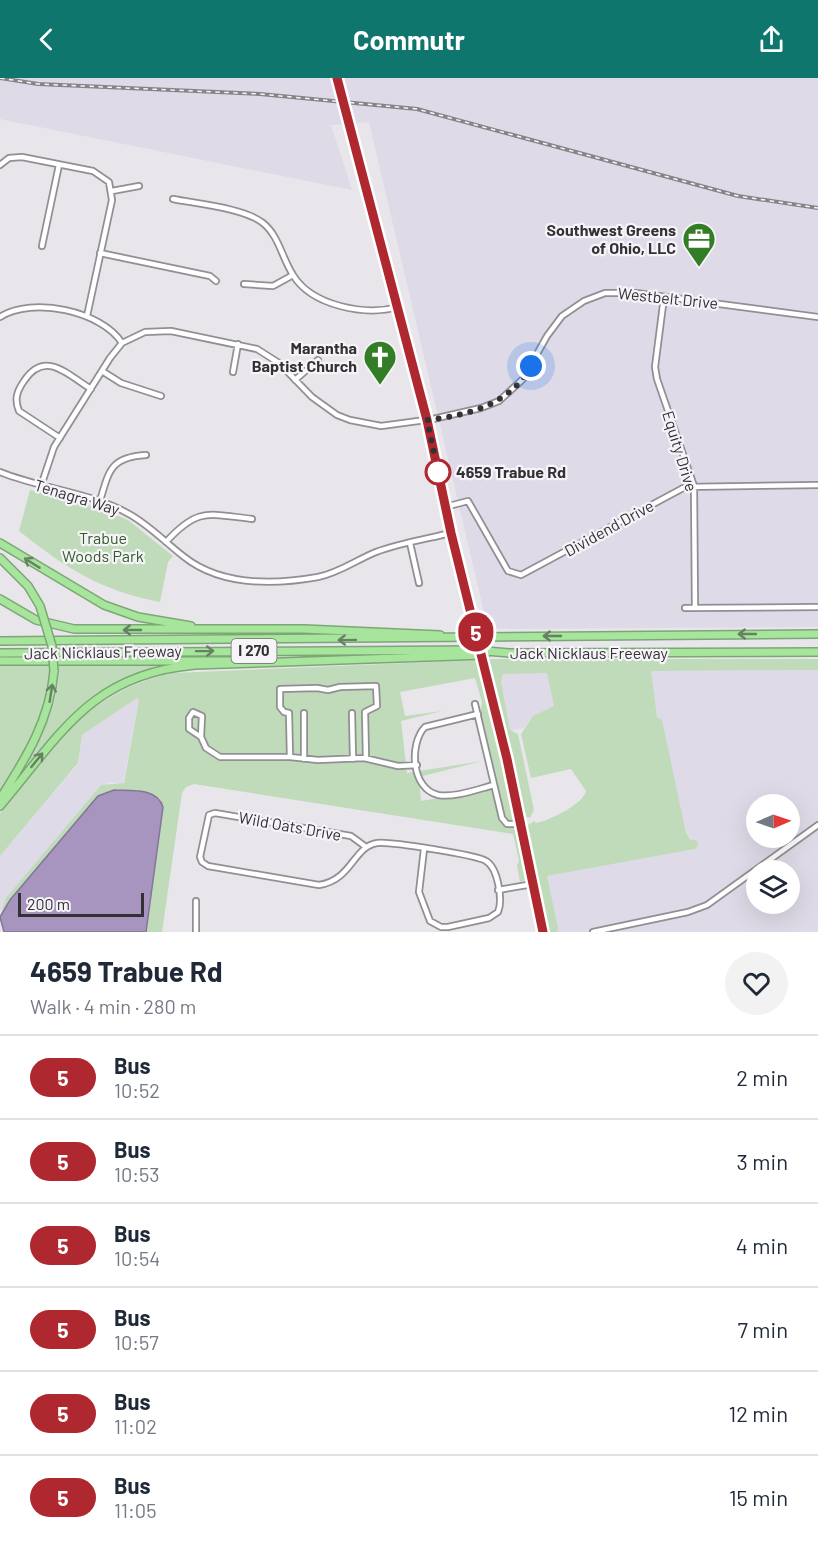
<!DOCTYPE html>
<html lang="en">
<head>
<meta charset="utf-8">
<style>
	body { margin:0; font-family:Barlow,sans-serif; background:#f2f2f3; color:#1f2937; height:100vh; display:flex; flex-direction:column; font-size:22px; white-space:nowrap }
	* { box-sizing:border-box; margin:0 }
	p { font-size:20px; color:#747a83 }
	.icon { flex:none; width:33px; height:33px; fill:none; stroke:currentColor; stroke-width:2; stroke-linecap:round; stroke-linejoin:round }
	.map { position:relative; height:854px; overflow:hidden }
	.sheet { display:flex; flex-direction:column; background:#fff; flex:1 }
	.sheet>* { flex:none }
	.badge { padding:0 12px; border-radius:20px; font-size:21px; line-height:39px }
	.needle { width:39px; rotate:88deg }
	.tools { position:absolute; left:746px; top:716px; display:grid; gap:12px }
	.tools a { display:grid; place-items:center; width:54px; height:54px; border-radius:50%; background:#fff; box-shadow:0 6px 24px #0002; font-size:30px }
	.scale { position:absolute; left:18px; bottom:15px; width:126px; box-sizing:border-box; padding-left:6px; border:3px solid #323133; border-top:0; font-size:16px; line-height:21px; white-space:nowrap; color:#323133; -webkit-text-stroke:4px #f6f3f9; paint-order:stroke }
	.you { position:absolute; width:30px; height:30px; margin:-15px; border:4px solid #fff; border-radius:50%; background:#1a73e8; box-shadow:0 0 0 9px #1a73e833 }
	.map>.badge { position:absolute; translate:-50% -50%; box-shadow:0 0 0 3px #fff }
	.round { display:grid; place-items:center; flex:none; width:63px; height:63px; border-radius:32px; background:#f2f2f3 }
	.overview { display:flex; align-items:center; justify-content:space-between; height:102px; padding:0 30px }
	h1 { font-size:28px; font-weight:700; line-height:45px }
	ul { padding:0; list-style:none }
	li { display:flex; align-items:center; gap:18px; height:84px; padding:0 30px; border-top:2px solid #e0e1e3 }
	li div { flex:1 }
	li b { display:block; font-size:22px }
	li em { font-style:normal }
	li .badge { min-width:66px; font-weight:700; text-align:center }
	header { display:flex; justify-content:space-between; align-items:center; height:78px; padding:0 30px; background:#0f766e; color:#fff; font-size:27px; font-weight:700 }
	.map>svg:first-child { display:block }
</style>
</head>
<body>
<header><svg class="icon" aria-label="back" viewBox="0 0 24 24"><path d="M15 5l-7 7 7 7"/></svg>Commutr<svg class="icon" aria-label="share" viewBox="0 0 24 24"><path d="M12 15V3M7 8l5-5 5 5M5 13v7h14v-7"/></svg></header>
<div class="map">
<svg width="818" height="854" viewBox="0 0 818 854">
	<rect width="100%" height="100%" fill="#e8e6eb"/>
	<!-- built -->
	<path fill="#dfdae7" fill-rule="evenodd" d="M0,0H818V549L488,551L369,44L331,47L352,112L0,41Z
		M818,592V854H557L547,798L695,771L698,768L686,755L653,620L651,593ZM756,726H789V759H756ZM756,792H789V825H756Z
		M547,594L554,628L533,638L524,650L510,653L501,603L503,596Z
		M137,620L139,622L123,705L108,704L0,833V778L78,686L82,657Z"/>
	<!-- green -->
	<path fill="#bfdbba" d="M30,412L99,430L128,442L173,478L168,484L160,524C101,513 66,490 19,453Z
		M487,581H818V592L651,593L657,639L662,642L686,755L690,761L697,763L698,768L695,771L547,798L558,850L557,854H548L527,748L534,743L536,745C548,743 584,726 586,713L571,691L531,700L521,656L533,638L554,628L547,595L503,596L501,603L510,652L518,656L534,732L530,740L524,738Z
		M480,582L515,742L510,744L505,740L480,635L482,624L475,600L400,614L405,638L442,633L401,643L407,695L482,683L419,699L421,723L493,711L503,747L518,750L528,798L525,802L520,804L517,787L519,783L513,756L194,706L186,709L182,715L162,854H146L163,729L10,822L0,839L6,820L101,707L124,705L139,622L137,620L82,657L78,685L0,778C0,766 0,747 0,736C4,725 18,713 25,703C67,649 104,609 174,595Z
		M175,585V588C146,598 113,604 89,624C75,634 33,683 27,686C44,653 59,625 59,587Z
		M44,586L50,588C53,634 23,677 0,714V587Z"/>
	<!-- water -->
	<path fill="#a794bf" stroke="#847695" stroke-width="1.5" d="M114,712C130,713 157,709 163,729L146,854H4L0,839L10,822L98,718Z"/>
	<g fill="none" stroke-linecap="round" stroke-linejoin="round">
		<!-- minor casing -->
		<g stroke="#918f94" stroke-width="8">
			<path id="minor" d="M0,87L9,80L22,79L93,93L109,104L112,122L87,238
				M112,113L139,108
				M173,121C198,126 244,130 263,145C279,158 282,180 293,197C312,228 365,238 398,229
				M42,168L59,87
				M100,175L210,198L216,203
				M244,206L273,208L293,197
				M664,219L655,289L657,301L694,408L695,530
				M0,239C32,218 102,233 122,265
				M102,293L121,305L161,318
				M233,294L238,266
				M295,302L318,282
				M60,360L19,333C14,321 17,313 24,303C45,271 68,297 91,311
				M0,394C42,411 90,414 129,436C149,447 165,464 183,478C220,508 273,507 318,499C339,495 356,482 376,474C400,465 426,461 451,455
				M41,408L54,369L110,280L122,265L145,254L171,253L257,271L279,285L312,319L337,337L350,342L381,348L433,341L481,330L499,323L523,301L547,258L562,238L584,223L605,215H636L818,239
				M100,423C109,392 111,379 146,377
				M445,429L468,423L508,493L521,497L685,409L818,407
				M166,464C198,429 208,436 252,441
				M410,465L419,505
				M685,530L818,529
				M475,626L502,740L507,746H520
				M304,635V681
				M352,635L353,681
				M478,636L425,649C409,665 411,711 438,717C455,720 478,711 494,707
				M201,659L202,638L193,634L189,640V651L201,659L206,670L220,679H290L318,682L364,680L398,688L417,687
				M290,679L289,635L284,634L280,629V611L317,610L328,612L340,609L376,608L377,628L365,634L366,680
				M366,769L351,758L215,735L209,737L200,779L202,784L208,788L319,807C352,802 353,769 377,765C388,763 477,777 486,783C498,790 503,822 498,834L489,840L448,849H441L430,843L419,814L424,771
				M498,812L533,806
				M196,823V854
				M593,854L688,834L707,827L818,747"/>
		</g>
		<!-- major casing -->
		<g stroke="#7da677" stroke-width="9">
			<path id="major" d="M350,50L417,302L471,533
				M488,604L543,854"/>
		</g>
		<!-- highway casing -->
		<g stroke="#7da677" stroke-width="10">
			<path id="highway" d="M0,465L104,527L138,539L191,548
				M0,480L28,508L40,528
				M0,521L36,542L74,551H304L440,557
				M0,563L818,556
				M0,575L475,572L509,575L818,574
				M0,583H252
				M0,721C26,680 50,642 54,593
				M0,728C61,656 91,596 195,587L485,577"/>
		</g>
		<!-- minor -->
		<use href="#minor" stroke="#fff" stroke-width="4.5"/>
		<!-- major -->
		<use href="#major" stroke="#caefc3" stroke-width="6"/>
		<!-- highway -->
		<use href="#highway" stroke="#a6e59b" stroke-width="7"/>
		<!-- rail casing -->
		<g stroke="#858487" stroke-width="4">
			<path id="rail" d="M0,0L38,6L260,16L417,31L738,118L818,130"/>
		</g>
		<!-- rail -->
		<use href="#rail" stroke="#f6f3f9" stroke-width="1.5" stroke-dasharray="4.5" stroke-linecap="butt"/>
		<!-- major-bridge casing -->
		<g stroke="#7da677" stroke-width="9" stroke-linecap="butt">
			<path id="major-bridge" d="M337,0L350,50
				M471,533L488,604"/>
		</g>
		<!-- highway-bridge casing -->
		<g stroke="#7da677" stroke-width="10" stroke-linecap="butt">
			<path id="highway-bridge" d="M40,528L52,568L54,593"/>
		</g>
		<!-- major-bridge -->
		<use href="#major-bridge" stroke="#caefc3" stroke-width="6"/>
		<!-- highway-bridge -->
		<use href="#highway-bridge" stroke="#a6e59b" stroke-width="7"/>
	</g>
	<!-- one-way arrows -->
	<defs><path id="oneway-shaft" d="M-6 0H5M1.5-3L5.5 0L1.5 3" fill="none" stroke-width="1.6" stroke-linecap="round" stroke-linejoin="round" transform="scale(1.5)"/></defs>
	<g stroke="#668262">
		<use href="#oneway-shaft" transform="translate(32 485) rotate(-148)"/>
		<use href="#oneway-shaft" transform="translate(132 552) rotate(180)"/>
		<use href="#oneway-shaft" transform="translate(747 556) rotate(180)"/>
		<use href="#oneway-shaft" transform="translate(552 558) rotate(180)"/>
		<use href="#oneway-shaft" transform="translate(347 562) rotate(179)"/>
		<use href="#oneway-shaft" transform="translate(205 573) rotate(-1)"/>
		<use href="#oneway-shaft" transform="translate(51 615) rotate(-81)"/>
		<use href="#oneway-shaft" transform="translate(37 682) rotate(-51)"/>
	</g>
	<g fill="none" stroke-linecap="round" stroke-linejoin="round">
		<!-- line casing -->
		<g stroke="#fff" stroke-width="14">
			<path id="line" d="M337,0L427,342L451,455L507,681L543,854"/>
		</g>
		<!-- line -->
		<use href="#line" stroke="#af272f" stroke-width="9"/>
		<!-- walk -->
		<path stroke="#323133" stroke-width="6" stroke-dasharray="0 10.8" d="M438,394L427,342C468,337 510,327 531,288"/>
	</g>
	<!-- icons -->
	<defs>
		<g id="office-pin" transform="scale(1.725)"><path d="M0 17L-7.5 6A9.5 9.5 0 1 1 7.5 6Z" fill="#327d25" stroke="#f6f3f9"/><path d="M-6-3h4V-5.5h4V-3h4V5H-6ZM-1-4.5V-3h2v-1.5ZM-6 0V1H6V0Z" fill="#fff"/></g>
		<g id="church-pin" transform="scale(1.725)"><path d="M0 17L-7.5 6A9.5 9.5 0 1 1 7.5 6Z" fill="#327d25" stroke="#f6f3f9"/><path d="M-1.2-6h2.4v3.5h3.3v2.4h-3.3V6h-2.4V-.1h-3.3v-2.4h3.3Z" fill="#fff"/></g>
	</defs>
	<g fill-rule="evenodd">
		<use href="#office-pin" x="699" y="161"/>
		<use href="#church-pin" x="380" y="279"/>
	</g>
	<!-- markers -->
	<circle fill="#fff" stroke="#af272f" stroke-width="3" cx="438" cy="394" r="12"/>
	<g text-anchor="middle" stroke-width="4.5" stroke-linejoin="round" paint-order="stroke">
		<!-- shield labels -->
		<rect fill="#f6f3f9" stroke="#6d6b6e" stroke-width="1.5" x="231.5" y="561" width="45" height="24" rx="4.5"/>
		<g font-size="15" font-weight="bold" fill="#323133">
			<text x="254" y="578">I 270</text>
		</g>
		<!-- poi labels -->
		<g font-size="16" font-weight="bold" fill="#323133" stroke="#f6f3f9" text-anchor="end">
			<text x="676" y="158">Southwest Greens<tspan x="676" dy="18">of Ohio, LLC</tspan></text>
			<text x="357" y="276">Marantha<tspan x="357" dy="18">Baptist Church</tspan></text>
		</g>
		<!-- street labels -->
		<g font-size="16" fill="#323133" stroke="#f6f3f9">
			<text transform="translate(668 220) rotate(6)" y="6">Westbelt Drive</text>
			<text transform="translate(680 373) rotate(73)" y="6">Equity Drive</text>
			<text transform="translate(77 419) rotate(17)" y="6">Tenagra Way</text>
			<text transform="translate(609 450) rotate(-29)" y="6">Dividend Drive</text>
			<text transform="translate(103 574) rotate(-1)" y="6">Jack Nicklaus Freeway</text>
			<text x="589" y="581">Jack Nicklaus Freeway</text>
			<text transform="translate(290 748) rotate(10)" y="6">Wild Oats Drive</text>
		</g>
		<!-- stop labels -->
		<g font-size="16" font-weight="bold" fill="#323133" stroke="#f6f3f9" text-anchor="start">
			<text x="456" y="400">4659 Trabue Rd</text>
		</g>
		<!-- park labels -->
		<g font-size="16" fill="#2f5d28" stroke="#f6f3f9">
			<text x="103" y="466">Trabue<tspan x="103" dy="18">Woods Park</tspan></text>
		</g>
	</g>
</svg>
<div class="tools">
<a><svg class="needle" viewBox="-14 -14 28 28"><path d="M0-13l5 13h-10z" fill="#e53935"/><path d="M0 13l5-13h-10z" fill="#747a83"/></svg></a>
<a><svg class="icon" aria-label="layers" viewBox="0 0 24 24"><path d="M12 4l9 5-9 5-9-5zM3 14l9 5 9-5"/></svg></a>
</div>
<div class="scale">200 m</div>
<div class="you" style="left:531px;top:288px"></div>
<b class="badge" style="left:476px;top:554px;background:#af272f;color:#fff">5</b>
</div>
<section class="sheet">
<div class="overview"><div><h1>4659 Trabue Rd</h1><p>Walk · 4 min · 280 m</p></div><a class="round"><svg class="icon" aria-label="heart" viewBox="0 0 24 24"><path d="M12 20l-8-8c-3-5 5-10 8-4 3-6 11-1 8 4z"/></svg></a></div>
<ul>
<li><span class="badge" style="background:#af272f;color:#fff">5</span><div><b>Bus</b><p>10:52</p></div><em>2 min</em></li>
<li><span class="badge" style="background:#af272f;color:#fff">5</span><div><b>Bus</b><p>10:53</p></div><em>3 min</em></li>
<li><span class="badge" style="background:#af272f;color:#fff">5</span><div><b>Bus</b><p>10:54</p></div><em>4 min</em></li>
<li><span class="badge" style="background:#af272f;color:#fff">5</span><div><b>Bus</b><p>10:57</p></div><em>7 min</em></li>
<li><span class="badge" style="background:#af272f;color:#fff">5</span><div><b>Bus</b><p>11:02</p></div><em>12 min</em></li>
<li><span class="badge" style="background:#af272f;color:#fff">5</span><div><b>Bus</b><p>11:05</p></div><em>15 min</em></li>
</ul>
</section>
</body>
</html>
